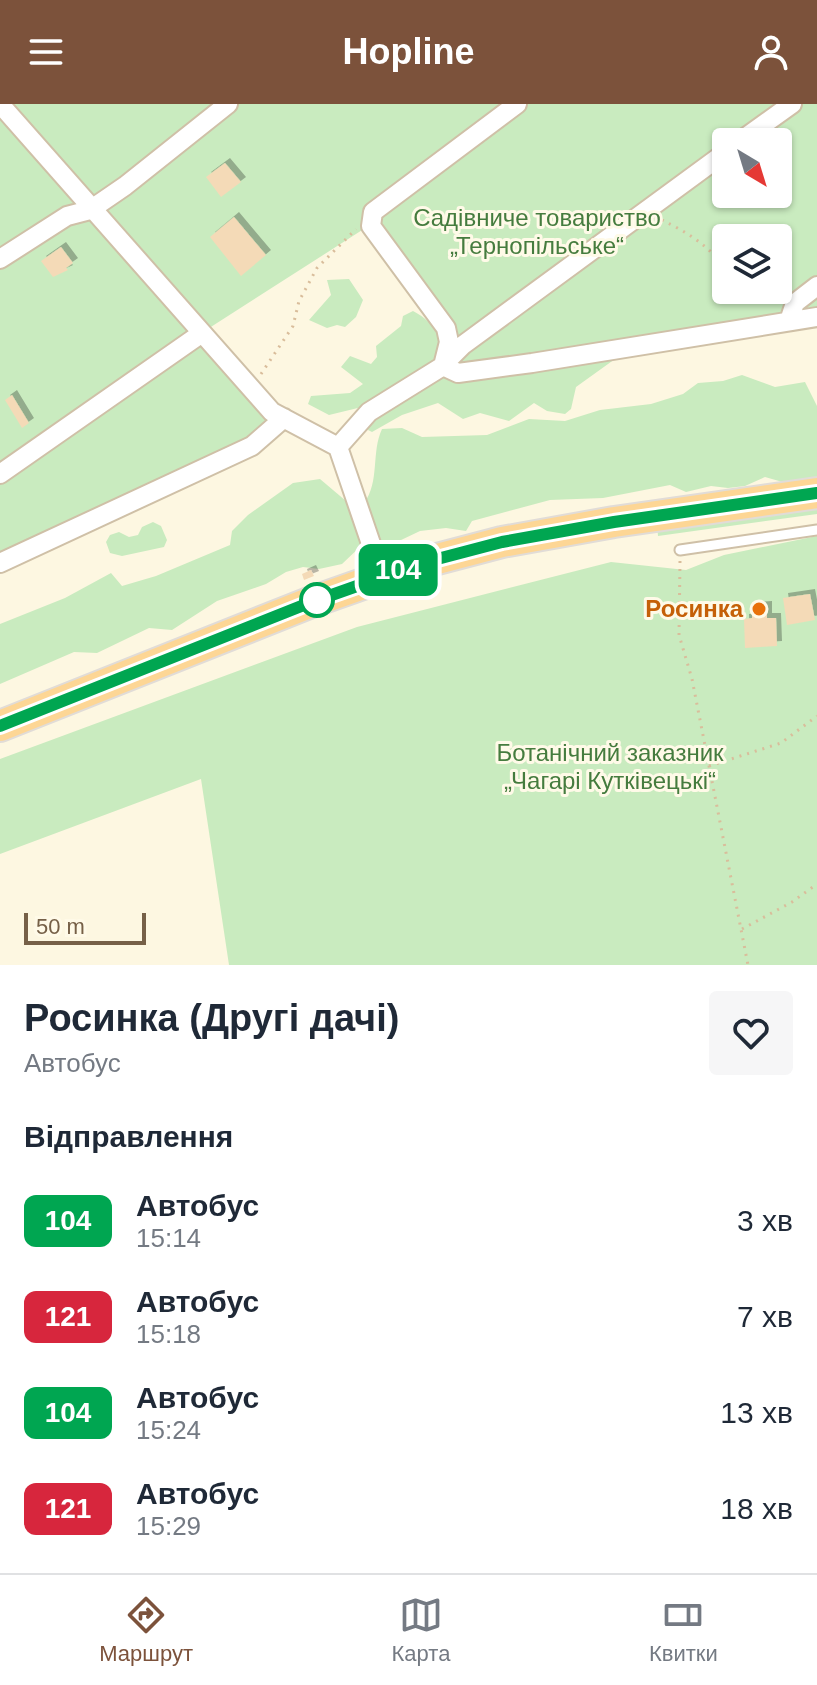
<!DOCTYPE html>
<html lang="uk">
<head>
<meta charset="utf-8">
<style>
	body { margin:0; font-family:Arial,sans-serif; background:#f6f6f7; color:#1f2937; height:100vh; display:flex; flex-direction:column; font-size:30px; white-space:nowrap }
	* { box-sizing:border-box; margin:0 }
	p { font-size:26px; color:#747a83 }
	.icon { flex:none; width:44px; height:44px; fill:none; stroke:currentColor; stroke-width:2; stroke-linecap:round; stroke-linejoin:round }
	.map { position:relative; height:861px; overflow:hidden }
	.sheet { display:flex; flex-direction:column; background:#fff; flex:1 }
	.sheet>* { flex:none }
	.badge { padding:0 16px; border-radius:12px; font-size:28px; line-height:52px }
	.needle { width:52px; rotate:142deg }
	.controls { position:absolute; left:712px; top:24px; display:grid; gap:16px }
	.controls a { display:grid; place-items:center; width:80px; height:80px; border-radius:8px; background:#fff; box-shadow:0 2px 6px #0004; font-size:40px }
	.scale { position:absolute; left:24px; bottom:20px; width:122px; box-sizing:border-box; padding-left:8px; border:4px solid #766047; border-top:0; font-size:22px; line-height:28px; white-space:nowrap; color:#766047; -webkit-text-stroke:6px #fffae8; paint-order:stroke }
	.map>.badge { position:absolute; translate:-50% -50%; box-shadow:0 0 0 4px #fff }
	h2 { padding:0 24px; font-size:30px; line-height:72px }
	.round { display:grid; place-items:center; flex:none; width:84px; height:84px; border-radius:8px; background:#f6f6f7 }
	.summary { display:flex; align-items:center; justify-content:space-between; height:136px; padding:0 24px }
	h1 { font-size:38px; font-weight:800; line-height:60px }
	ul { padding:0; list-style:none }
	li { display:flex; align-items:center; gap:24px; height:96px; padding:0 24px }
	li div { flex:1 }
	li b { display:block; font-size:30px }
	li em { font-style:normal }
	li .badge { min-width:88px; font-weight:700; text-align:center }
	header { display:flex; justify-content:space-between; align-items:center; height:104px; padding:0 24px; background:#7c523b; color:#fff; font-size:36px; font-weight:800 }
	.dock { display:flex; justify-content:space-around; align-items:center; height:112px; border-top:2px solid #e0e1e3; background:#fff; font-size:22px; color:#747a83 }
	.dock a { display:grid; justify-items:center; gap:4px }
	.dock .current { color:#7c523b }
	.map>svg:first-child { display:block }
</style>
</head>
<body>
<header><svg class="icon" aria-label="menu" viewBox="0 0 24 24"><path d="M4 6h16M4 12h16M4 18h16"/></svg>Hopline<svg class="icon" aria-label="person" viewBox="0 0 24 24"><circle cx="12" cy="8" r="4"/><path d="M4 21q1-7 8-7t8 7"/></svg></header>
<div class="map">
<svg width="817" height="861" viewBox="0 0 817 861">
	<defs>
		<filter id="shadow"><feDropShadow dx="5" dy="-5" stdDeviation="0" flood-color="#0004"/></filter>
	</defs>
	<rect width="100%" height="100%" fill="#fdf7e1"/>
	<!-- green -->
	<path fill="#c9ebbf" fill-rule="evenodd" d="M0,0H817V213L458,268L449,238L370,121L203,228L272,307L266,332L0,459ZM726,38H778V90H726ZM726,134H778V186H726Z
		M349,175L363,196L356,213L345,223L337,221L327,224L309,216L331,191L327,176Z
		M413,207C430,216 439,227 442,247L435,255L366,302L329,311L308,300L311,292L350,289L363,280L341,263L350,252L371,260L377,253L376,242L401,222L403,212Z
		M610,251L615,255L576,283L571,305L565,310L547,307L534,299L509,317L480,309L463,315L438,299L402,311L372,328L368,326L374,308L431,274Z
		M742,271L775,283L805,278L817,302V380L793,381L765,373L745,382L728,384L711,382L686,388L670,381L603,394L550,396L472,417L466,427L446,424L420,427L399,437L363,440L342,460L319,465L303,463L286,468L266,480L217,497L172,526L149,524L97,549L74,548L0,580V520L65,494L111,469L122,482L156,472L230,441L232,427L248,411L293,379L320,375L346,397L364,399C380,378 371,348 382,325L402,324L422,333L487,331L529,315L565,317L600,306L651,300L683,290L698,279L723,277Z
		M817,397V410L658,432L657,421Z
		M153,418L161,422L167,436L164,443L122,452L110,449L106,438L110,431L119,428L129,433L138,431L142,423Z
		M817,432V861H229L201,675L0,750V655L357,523L611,458L686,466L724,451Z"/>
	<!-- building -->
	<path fill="#f4dab7" filter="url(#shadow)" d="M225,59L241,78L221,93L206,73Z
		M234,113L266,151L241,172L210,133Z
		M61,143L73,159L66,164L68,166L53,173L41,157Z
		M12,291L29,319L22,324L5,296Z
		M311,466L314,472L304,476L302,470Z
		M810,490L815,516L787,521L783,494Z
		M767,502V514H776L777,542L745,544L744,515L752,514V503Z"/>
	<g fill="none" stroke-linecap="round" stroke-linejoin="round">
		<!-- service casing -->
		<g stroke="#cfc0a7" stroke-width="13">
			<path id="service" d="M680,446L817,426"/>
		</g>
		<!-- minor casing -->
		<g stroke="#cfc0a7" stroke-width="22">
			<path id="minor" d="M0,0L272,308L338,343L382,472
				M739,38L792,0
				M0,155L67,112L90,106L125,82L228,0
				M789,217L795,199L817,182
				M444,260L463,241L726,48
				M443,262L449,238L446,224L371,122L373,108L517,0
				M338,343L369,308L443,262L458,269L532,259L817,213
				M0,370L202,229
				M0,459L252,342L284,314"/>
		</g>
		<!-- trunk casing -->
		<g stroke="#e1dcd7" stroke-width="34">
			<path id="trunk" d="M0,622L309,499L422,459L502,438L614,418L817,389"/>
		</g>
		<!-- path -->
		<path stroke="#d9bd9b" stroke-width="3" stroke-dasharray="2 6" stroke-linecap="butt" d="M662,116C684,127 714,143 724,167L716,178
			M261,270L293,222L299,197L317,164L356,125
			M680,457L679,531L692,575L748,861
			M709,662L781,639L817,612
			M742,825L792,798L817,780"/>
		<!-- service -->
		<use href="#service" stroke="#fff" stroke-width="9"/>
		<!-- minor -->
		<use href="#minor" stroke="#fff" stroke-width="18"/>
		<!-- trunk -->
		<use href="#trunk" stroke="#fdd695" stroke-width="30"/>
	</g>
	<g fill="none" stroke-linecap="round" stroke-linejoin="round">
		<!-- line casing -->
		<g stroke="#fff" stroke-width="18">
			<path id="line" d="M0,622L309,499L422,459L502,438L614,418L817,389"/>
		</g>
		<!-- line -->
		<use href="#line" stroke="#00a651" stroke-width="12"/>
	</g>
	<!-- markers -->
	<circle fill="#fff" stroke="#00a651" stroke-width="4" cx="317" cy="496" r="16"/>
	<circle fill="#e8710a" stroke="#fffae8" stroke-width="3" cx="759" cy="505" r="8"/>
	<g text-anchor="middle" stroke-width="6" stroke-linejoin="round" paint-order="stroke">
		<!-- park labels -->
		<g font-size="24" fill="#457c3e" stroke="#fffae8">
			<text x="537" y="122">Садівниче товариство<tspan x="537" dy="28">„Тернопільське“</tspan></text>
			<text x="610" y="657">Ботанічний заказник<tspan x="610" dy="28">„Чагарі Кутківецькі“</tspan></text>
		</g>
		<!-- food labels -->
		<g font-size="24" font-weight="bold" fill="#c56008" stroke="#fffae8" text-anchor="end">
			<text x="743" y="513">Росинка</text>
		</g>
	</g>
</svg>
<div class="controls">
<a><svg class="needle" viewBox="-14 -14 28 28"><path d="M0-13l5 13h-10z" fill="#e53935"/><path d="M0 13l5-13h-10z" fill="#747a83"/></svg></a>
<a><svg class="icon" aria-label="layers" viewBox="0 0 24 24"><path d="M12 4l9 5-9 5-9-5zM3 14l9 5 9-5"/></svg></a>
</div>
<div class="scale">50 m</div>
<b class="badge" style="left:398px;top:466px;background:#00a651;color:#fff">104</b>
</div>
<section class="sheet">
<div class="summary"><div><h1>Росинка (Другі дачі)</h1><p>Автобус</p></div><a class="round"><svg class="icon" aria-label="heart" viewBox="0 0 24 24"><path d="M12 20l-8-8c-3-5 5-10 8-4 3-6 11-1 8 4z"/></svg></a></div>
<h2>Відправлення</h2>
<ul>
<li><span class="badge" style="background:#00a651;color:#fff">104</span><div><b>Автобус</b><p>15:14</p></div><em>3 хв</em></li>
<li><span class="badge" style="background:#d7263d;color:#fff">121</span><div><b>Автобус</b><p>15:18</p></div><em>7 хв</em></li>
<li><span class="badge" style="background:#00a651;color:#fff">104</span><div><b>Автобус</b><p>15:24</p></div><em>13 хв</em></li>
<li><span class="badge" style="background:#d7263d;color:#fff">121</span><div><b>Автобус</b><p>15:29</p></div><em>18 хв</em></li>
</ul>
</section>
<nav class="dock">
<a class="current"><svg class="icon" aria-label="directions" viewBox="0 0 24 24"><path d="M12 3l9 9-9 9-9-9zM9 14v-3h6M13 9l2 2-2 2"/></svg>Маршрут</a>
<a><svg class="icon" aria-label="map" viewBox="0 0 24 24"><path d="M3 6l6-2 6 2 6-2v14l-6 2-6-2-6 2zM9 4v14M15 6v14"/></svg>Карта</a>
<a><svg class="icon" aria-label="tickets" viewBox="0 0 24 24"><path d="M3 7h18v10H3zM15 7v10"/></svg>Квитки</a>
</nav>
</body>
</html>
